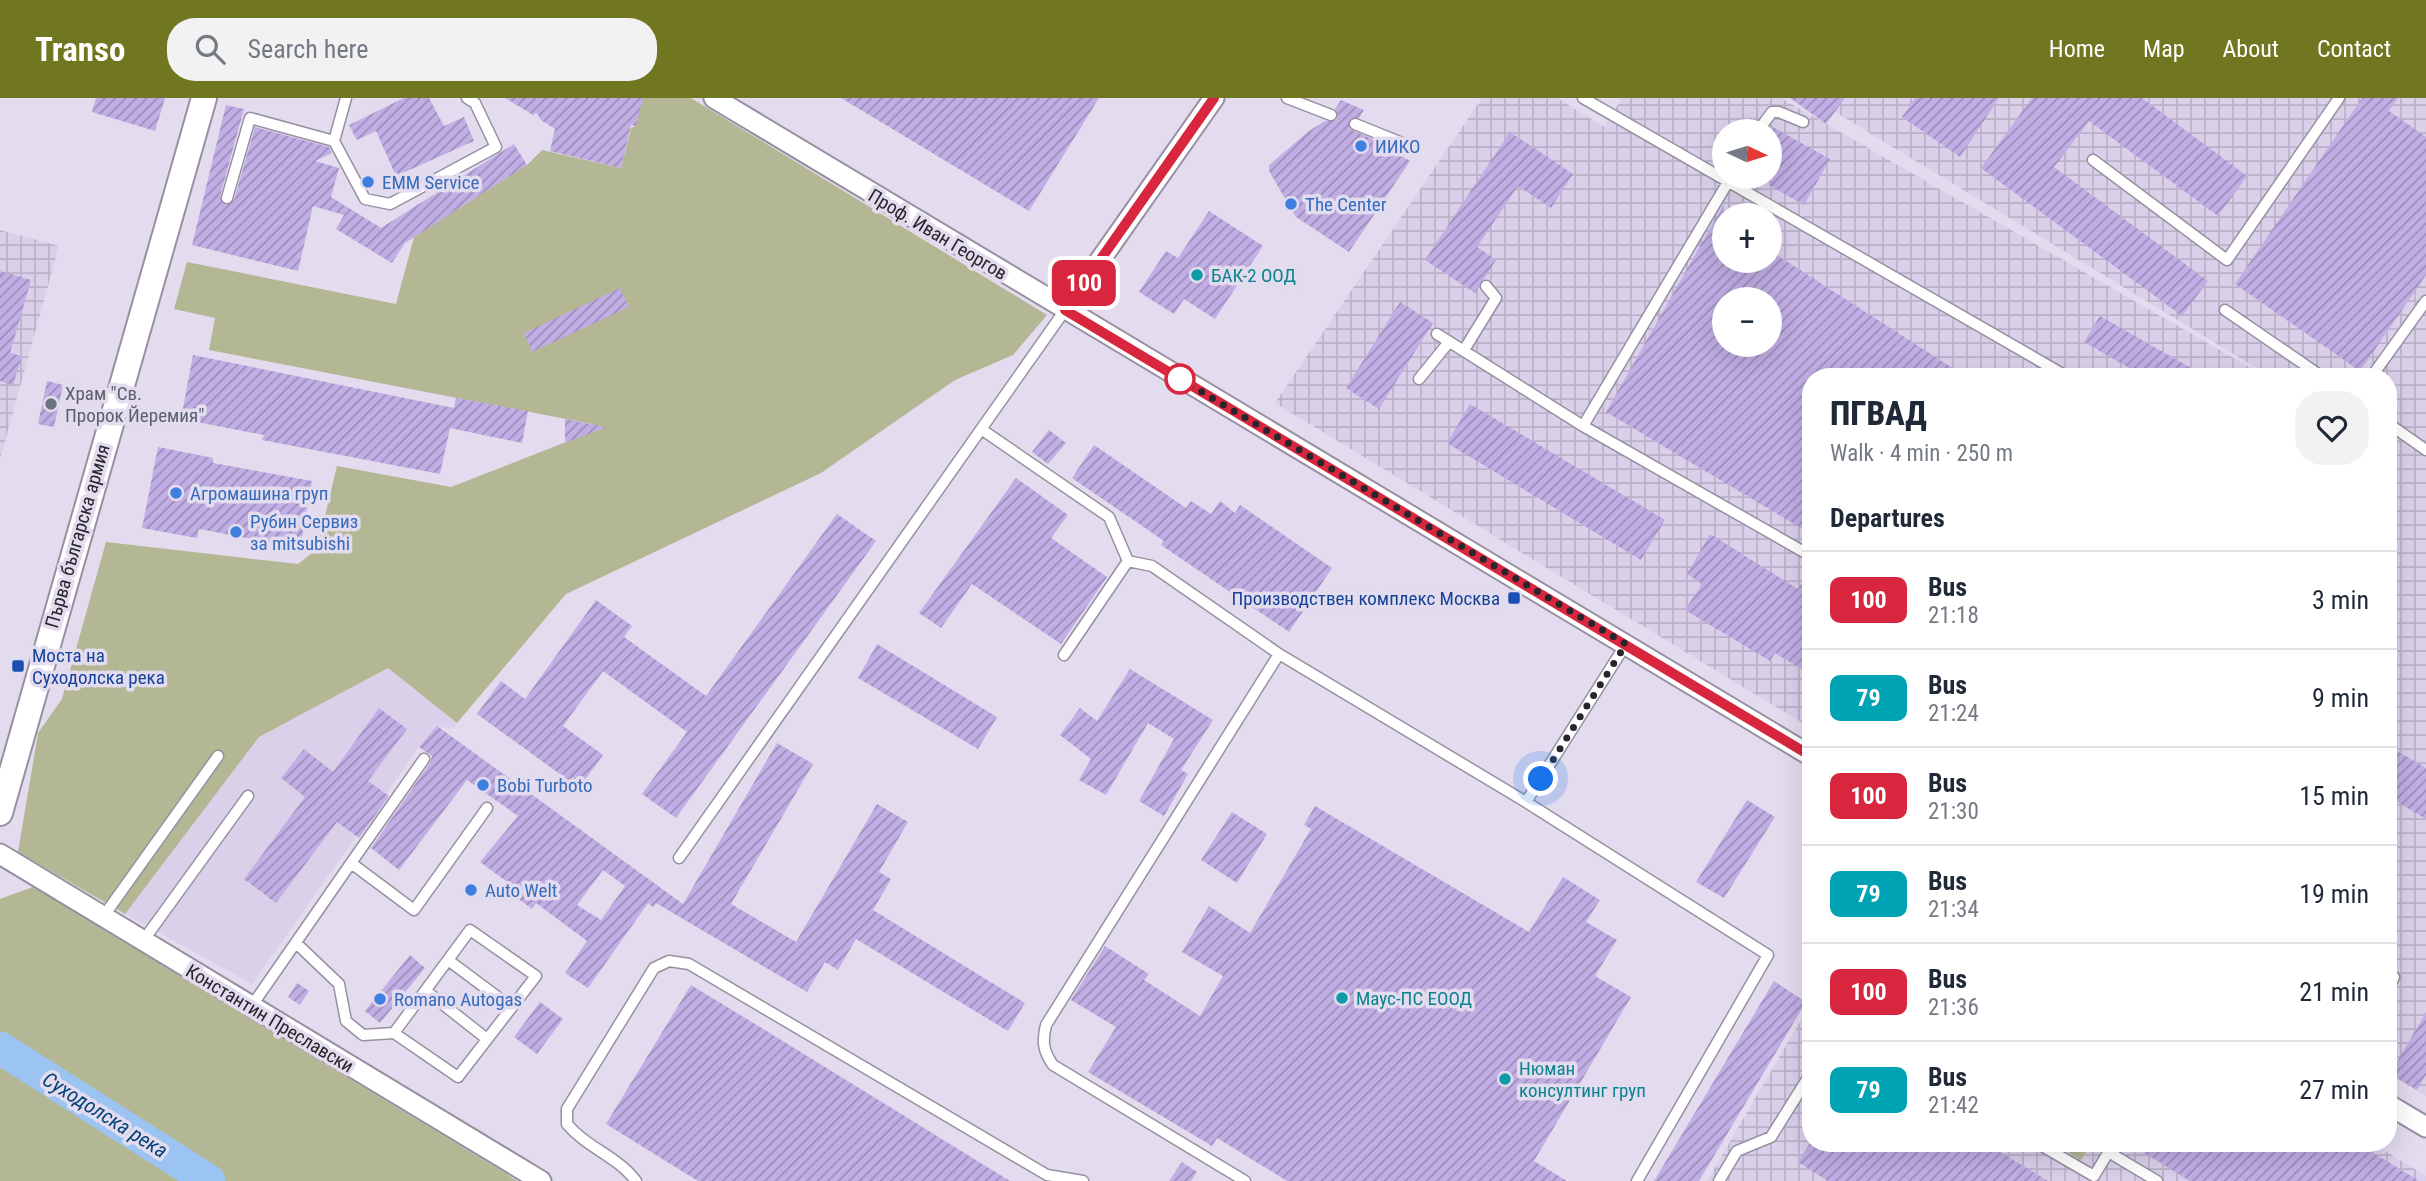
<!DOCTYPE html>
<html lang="en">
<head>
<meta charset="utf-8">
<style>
	body { margin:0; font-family:"Roboto Condensed",sans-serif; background:#f2f2f3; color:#1f2937; height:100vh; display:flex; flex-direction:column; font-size:26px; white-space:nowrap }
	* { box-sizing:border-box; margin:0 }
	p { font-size:23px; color:#747a83 }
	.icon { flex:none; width:38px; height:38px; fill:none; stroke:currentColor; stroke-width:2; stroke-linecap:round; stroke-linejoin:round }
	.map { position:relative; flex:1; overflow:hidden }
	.side { position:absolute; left:1802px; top:270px; width:595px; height:784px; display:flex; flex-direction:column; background:#fff; border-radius:28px; box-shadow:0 7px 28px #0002 }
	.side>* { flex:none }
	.badge { padding:0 14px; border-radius:10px; font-size:24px; line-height:46px }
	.needle { width:46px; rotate:94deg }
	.controls { position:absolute; left:1712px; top:21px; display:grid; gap:14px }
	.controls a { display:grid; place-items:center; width:70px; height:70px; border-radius:50%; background:#fff; box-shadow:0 7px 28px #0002; font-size:35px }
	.you { position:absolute; width:35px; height:35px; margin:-18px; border:5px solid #fff; border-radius:50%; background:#1a73e8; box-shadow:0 0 0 10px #1a73e833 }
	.map>.badge { position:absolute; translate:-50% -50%; box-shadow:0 0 0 4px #fff }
	h2 { padding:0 28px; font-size:26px; line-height:63px }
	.round { display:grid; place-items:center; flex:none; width:74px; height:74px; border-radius:28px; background:#f2f2f3 }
	.overview { display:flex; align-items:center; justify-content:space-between; height:119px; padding:0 28px }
	h1 { font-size:33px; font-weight:800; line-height:52px }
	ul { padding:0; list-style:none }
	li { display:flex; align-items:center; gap:21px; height:98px; padding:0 28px; border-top:2px solid #e0e1e3 }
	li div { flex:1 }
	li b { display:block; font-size:26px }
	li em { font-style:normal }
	li .badge { min-width:77px; font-weight:700; text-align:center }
	header { display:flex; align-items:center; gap:42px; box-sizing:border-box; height:98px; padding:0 35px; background:#717720; color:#fff }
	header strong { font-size:33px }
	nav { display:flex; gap:38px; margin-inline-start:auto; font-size:24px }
	.search { width:490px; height:63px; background:#f2f2f3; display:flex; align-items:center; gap:18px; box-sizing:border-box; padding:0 24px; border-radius:28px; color:#747a83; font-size:26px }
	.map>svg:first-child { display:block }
</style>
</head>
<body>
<header>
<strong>Transo</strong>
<div class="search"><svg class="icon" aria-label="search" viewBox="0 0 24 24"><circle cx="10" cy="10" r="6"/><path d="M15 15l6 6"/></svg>Search here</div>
<nav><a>Home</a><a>Map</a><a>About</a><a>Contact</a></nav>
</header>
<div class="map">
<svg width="2426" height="1083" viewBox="0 0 2426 1083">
	<defs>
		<pattern id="industrial-grid" width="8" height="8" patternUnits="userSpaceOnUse" patternTransform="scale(1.75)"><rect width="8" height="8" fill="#dad0ea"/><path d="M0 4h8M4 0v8" fill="none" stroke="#bbb2c9"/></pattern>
		<pattern id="building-hatch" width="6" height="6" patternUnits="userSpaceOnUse" patternTransform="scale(1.75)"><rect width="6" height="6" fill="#c1aee5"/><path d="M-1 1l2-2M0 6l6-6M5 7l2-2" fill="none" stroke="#9d8dba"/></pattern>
	</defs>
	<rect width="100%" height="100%" fill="#e3dbee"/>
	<!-- built -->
	<path fill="#dad0ea" d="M388,570L457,625L452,631L437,628L419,649L252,886L125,816L259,639Z"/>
	<!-- industrial -->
	<path fill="url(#industrial-grid)" fill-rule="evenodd" d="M1482,0H1557L1604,29L1622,0H1781L2265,278H1811V630L1275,305ZM1724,33H1769V79H1724ZM1724,117H1769V163H1724ZM1724,201H1769V247H1724Z
		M1812,0H2426V998L2389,976V278H2270Z
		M0,132L59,148L0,361Z
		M1811,905V1045H2372L2426,1078V1083H1707Z"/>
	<!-- grass -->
	<path fill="#b3b793" d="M642,0H691L1047,217L1013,257L955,282L821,375L566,496L457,625L388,570L259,639L125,816L18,754L38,635L62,601L106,444L298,466L317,451L337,368L451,389L594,333L592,326L209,252L215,220L174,211L187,164L396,206L414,139L527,67L542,52L621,70L631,30L636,28Z
		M33,789L505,1075L517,1083H0V801Z
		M2053,1045H2092L2081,1062Z"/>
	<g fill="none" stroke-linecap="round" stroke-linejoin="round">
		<!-- river -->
		<path stroke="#9bc4f2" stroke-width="33" d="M0,950L209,1083"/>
	</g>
	<!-- building -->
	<path fill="url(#building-hatch)" fill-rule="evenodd" d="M96,0H165L155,33L92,14Z
		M404,0H429L444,28L464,19L474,43L396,78L376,33L357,42L349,27Z
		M505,0H643L636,28L631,27L621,70L550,53L555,31L541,22L537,15L533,17Z
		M841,0H1099L1029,113Z
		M1790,0H1845L1826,26Z
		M1915,0H1999L1960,59L1902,19Z
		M2032,0H2142L2247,78L2218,118L2089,23L2054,69L2208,183L2182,218L1981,70Z
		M2362,0H2398L2389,13L2426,39V177L2360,273L2235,186Z
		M1341,2L1364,12L1359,20L1350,21V31L1377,43L1410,63L1349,154L1296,119L1269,73V67L1309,33L1325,23L1336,22L1338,17L1335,11Z
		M226,7L244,11L220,98L226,107L234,102L255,29L329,49L332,55L315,63L339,70L331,99L381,130L514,46L527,67L405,145L392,165L336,131L344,117L313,108L298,173L192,147Z
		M1771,28L1830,61L1804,107L1769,87Z
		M1510,34L1573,76L1551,110L1518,88L1477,149L1496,162L1475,195L1425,162Z
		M1724,106V163H1769V152L1965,278H1811V436L1606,314ZM1724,201H1769V247H1724Z
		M1209,113L1263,148L1215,221L1184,201L1174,216L1139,194L1166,153L1178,160Z
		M0,173L31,182L10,255L22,258L13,287L0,283Z
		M620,190L629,209L532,254L524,235Z
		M1400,204L1433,225L1379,311L1346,290Z
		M2100,218L2205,278H2143L2084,244Z
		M193,257L454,310L456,300L528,313L522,345L450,330L440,376L262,342L264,337L181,321Z
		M47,283L63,287L54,329L38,326Z
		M1470,306L1665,422L1641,462L1447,345Z
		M565,321L606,329L565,345Z
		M1049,332L1066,345L1048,366L1032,354Z
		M1094,347L1186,410L1191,403L1211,416L1220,403L1235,415L1240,407L1332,470L1289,534L1161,447L1164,443L1072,380Z
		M158,349L213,360V365L312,383L300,450L199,431L197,440L142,430Z
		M1016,380L1068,417L1051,440L1107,479L1061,546L972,486L941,530L919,515Z
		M837,416L876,443L676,720L642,696L687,634L603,573L563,628L603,657L579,690L477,616L501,583L525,601L596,502L632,528L624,539L706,598Z
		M1710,436L1798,491L1811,472V577L1775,555L1770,563L1685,512L1702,486L1687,476Z
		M877,546L997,619L978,651L858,580Z
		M1130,571L1213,622L1181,672L1188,676L1164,718L1139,703L1174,641L1148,625L1106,697L1079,682L1091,661L1060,637L1080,610L1097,623Z
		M379,610L407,631L368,683L389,698L359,740L337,724L276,805L244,781L305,699L281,680L304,651L333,674Z
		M437,628L683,806L777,645L813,666L731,806L796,844L877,706L908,724L879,774L891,781L873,812L1025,905L1008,933L856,841L838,872L825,864L807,894L656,805L653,809L648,805L588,890L565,875L587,843L536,805L532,811L507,792L510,786L480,764L518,718L467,682L399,772L371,750L430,665L432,658L419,649ZM603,772L625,788L601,822L577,807Z
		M2389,648L2426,670V721L2389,699Z
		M1747,702L1775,719L1724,800L1696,784Z
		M1315,708L1529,834L1563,779L1600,802L1586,824L1617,842L1595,878L1631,899L1534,1063L1567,1083H1287L1217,1040L1212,1048L1088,974L1116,929L1071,902L1105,848L1149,876L1144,882L1200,918L1223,878L1182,854L1209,808L1250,835L1311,731L1304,727Z
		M1232,714L1267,736L1237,785L1201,762Z
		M410,857L425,870L380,925L365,913Z
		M1774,883L1806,904L1699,1083H1654Z
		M297,885L309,893L300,907L288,899Z
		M691,887L742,918L1010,1083H698L606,1026Z
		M540,904L563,921L537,956L514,939Z
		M2426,914V977L2417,992L2390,976Z
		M1810,1045H1985L2048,1083H1828L1798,1064Z
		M2128,1045H2357L2419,1083H2190Z
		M1182,1064L1197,1074L1191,1083H1169Z"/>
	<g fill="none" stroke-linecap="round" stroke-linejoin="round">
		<!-- service casing -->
		<g stroke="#9790a1" stroke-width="13">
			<path id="service" d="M1287,0L1331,17
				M1583,0L2066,278
				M1355,26L1412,49
				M1758,33L1772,14H1779L1803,24
				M334,43L346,0
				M2093,62L2227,162L2339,0
				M227,100L250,20L334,43L365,101L390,106L496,49L475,5L467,0
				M2225,212L2321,278
				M1437,236L1583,328L1811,458
				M1464,252L1496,200L1486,188
				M2372,278L2426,203
				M1419,281L1449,244
				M2389,326L2426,352
				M1583,328L1731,79
				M981,331L1109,419L1128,463
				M1064,557L1128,463L1152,468L1279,556L1526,704L1768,857L1637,1083
				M1526,704L1626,546
				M679,760L1065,212
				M351,765L424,661
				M103,819L218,658
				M143,843L248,698
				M296,845L339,886L346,923L363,937L394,935L458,979L536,878L470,832L394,935
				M448,862L511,909
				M2389,889L2394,879
				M426,893L487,941
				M251,909L351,765L414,812L487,710
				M2037,1045L2094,1078L2114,1045
				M2112,1050L2115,1058L2157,1083
				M636,1083C617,1058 587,1050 567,1026V1011L654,870L669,863L689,866L1047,1077L1083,1083
				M1245,1083L1053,967C1043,953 1042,943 1046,927L1279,556
				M1719,1083L1737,1053L1771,1039L1811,975"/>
		</g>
		<!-- minor casing -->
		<g stroke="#9790a1" stroke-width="23">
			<path id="minor" d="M714,0L1811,658
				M1065,212L1214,0
				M0,756L541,1083
				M2389,1007L2426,1029"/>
		</g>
		<!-- tertiary casing -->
		<g stroke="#9790a1" stroke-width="28">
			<path id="tertiary" d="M0,715L204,0"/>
		</g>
		<!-- service -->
		<use href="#service" stroke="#fff" stroke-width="10"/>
		<!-- minor -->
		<use href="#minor" stroke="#fff" stroke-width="19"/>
		<!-- tertiary -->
		<use href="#tertiary" stroke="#fff" stroke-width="24"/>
	</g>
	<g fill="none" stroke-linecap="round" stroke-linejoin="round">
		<!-- line casing -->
		<g stroke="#fff" stroke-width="16">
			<path id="line" d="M1214,0L1065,212L1811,658"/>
		</g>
		<!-- line -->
		<use href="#line" stroke="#d7263d" stroke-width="10"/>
		<!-- walk -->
		<path stroke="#28262d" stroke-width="7" stroke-dasharray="0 12.6" d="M1180,281L1626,546L1541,681"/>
	</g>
	<!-- markers -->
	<g fill="#3f7fe0" stroke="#e3dbee" stroke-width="2.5">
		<circle cx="1361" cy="48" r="7"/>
		<circle cx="368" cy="84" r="7"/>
		<circle cx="1291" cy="106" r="7"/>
		<circle cx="176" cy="395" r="7"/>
		<circle cx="236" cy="434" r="7"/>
		<circle cx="483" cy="687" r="7"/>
		<circle cx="471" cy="792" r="7"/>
		<circle cx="380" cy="901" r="7"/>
	</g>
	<g fill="#0f9aa8" stroke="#e3dbee" stroke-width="2.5">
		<circle cx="1197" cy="177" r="7"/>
		<circle cx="1342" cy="900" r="7"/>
		<circle cx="1505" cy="981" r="7"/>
	</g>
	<circle fill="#fff" stroke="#d7263d" stroke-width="3.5" cx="1180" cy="281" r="14"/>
	<circle fill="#6b7280" stroke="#e3dbee" stroke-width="2.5" cx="51" cy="306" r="7"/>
	<g fill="#1a4fb4" stroke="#e3dbee" stroke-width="2.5">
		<rect x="1507" y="493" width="14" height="14" rx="3.5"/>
		<rect x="11" y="561" width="14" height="14" rx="3.5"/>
	</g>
	<g text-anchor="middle" stroke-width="7" stroke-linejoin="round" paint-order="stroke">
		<!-- shop labels -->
		<g font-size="19" fill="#366cbe" stroke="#e3dbee" text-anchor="start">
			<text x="1375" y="55">ИИКО</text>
			<text x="382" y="91">EMM Service</text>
			<text x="1305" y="113">The Center</text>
			<text x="190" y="402">Агромашина груп</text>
			<text x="250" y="430">Рубин Сервиз<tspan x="250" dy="22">за mitsubishi</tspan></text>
			<text x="497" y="694">Bobi Turboto</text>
			<text x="485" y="799">Auto Welt</text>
			<text x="394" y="908">Romano Autogas</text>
		</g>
		<!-- street labels -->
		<g font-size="19" fill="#28262d" stroke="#e3dbee">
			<text transform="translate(938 136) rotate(31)" y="7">Проф. Иван Георгов</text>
			<text transform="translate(77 438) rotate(-74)" y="7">Първа българска армия</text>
			<text transform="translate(270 920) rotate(31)" y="7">Константин Преславски</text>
		</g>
		<!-- culture labels -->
		<g font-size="19" fill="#0d838f" stroke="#e3dbee" text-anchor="start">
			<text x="1211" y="184">БАК-2 ООД</text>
			<text x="1356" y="907">Маус-ПС ЕООД</text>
			<text x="1519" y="977">Нюман<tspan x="1519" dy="22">консултинг груп</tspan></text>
		</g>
		<!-- worship labels -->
		<g font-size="19" fill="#5b616d" stroke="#e3dbee" text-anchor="start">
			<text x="65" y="302">Храм "Св.<tspan x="65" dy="22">Пророк Йеремия"</tspan></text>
		</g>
		<!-- transit labels -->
		<g font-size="19" fill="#164399" stroke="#e3dbee" text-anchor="end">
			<text x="1500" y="507">Производствен комплекс Москва</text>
			<text x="32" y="564" text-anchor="start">Моста на<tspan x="32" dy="22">Суходолска река</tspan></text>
		</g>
		<!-- water labels -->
		<g font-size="21" font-style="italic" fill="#07447b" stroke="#e3dbee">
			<text transform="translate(105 1017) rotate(32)" y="7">Суходолска река</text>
		</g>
	</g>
</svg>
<div class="controls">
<a><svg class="needle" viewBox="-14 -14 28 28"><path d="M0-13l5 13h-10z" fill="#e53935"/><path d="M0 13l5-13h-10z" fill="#747a83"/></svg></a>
<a>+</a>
<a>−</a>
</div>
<div class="you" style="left:1541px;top:681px"></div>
<b class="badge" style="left:1084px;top:185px;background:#d7263d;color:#fff">100</b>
<section class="side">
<div class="overview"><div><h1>ПГВАД</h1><p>Walk · 4 min · 250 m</p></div><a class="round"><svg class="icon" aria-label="heart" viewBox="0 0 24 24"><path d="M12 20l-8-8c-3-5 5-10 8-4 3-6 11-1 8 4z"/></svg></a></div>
<h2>Departures</h2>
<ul>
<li><span class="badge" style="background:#d7263d;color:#fff">100</span><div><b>Bus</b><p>21:18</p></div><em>3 min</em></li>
<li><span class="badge" style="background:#00a3b4;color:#fff">79</span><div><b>Bus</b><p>21:24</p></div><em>9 min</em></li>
<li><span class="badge" style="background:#d7263d;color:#fff">100</span><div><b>Bus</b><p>21:30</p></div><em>15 min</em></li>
<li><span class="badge" style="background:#00a3b4;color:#fff">79</span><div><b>Bus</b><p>21:34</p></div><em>19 min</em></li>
<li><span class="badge" style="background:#d7263d;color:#fff">100</span><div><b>Bus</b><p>21:36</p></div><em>21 min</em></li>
<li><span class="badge" style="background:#00a3b4;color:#fff">79</span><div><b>Bus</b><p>21:42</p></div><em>27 min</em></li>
</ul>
</section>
</div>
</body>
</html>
